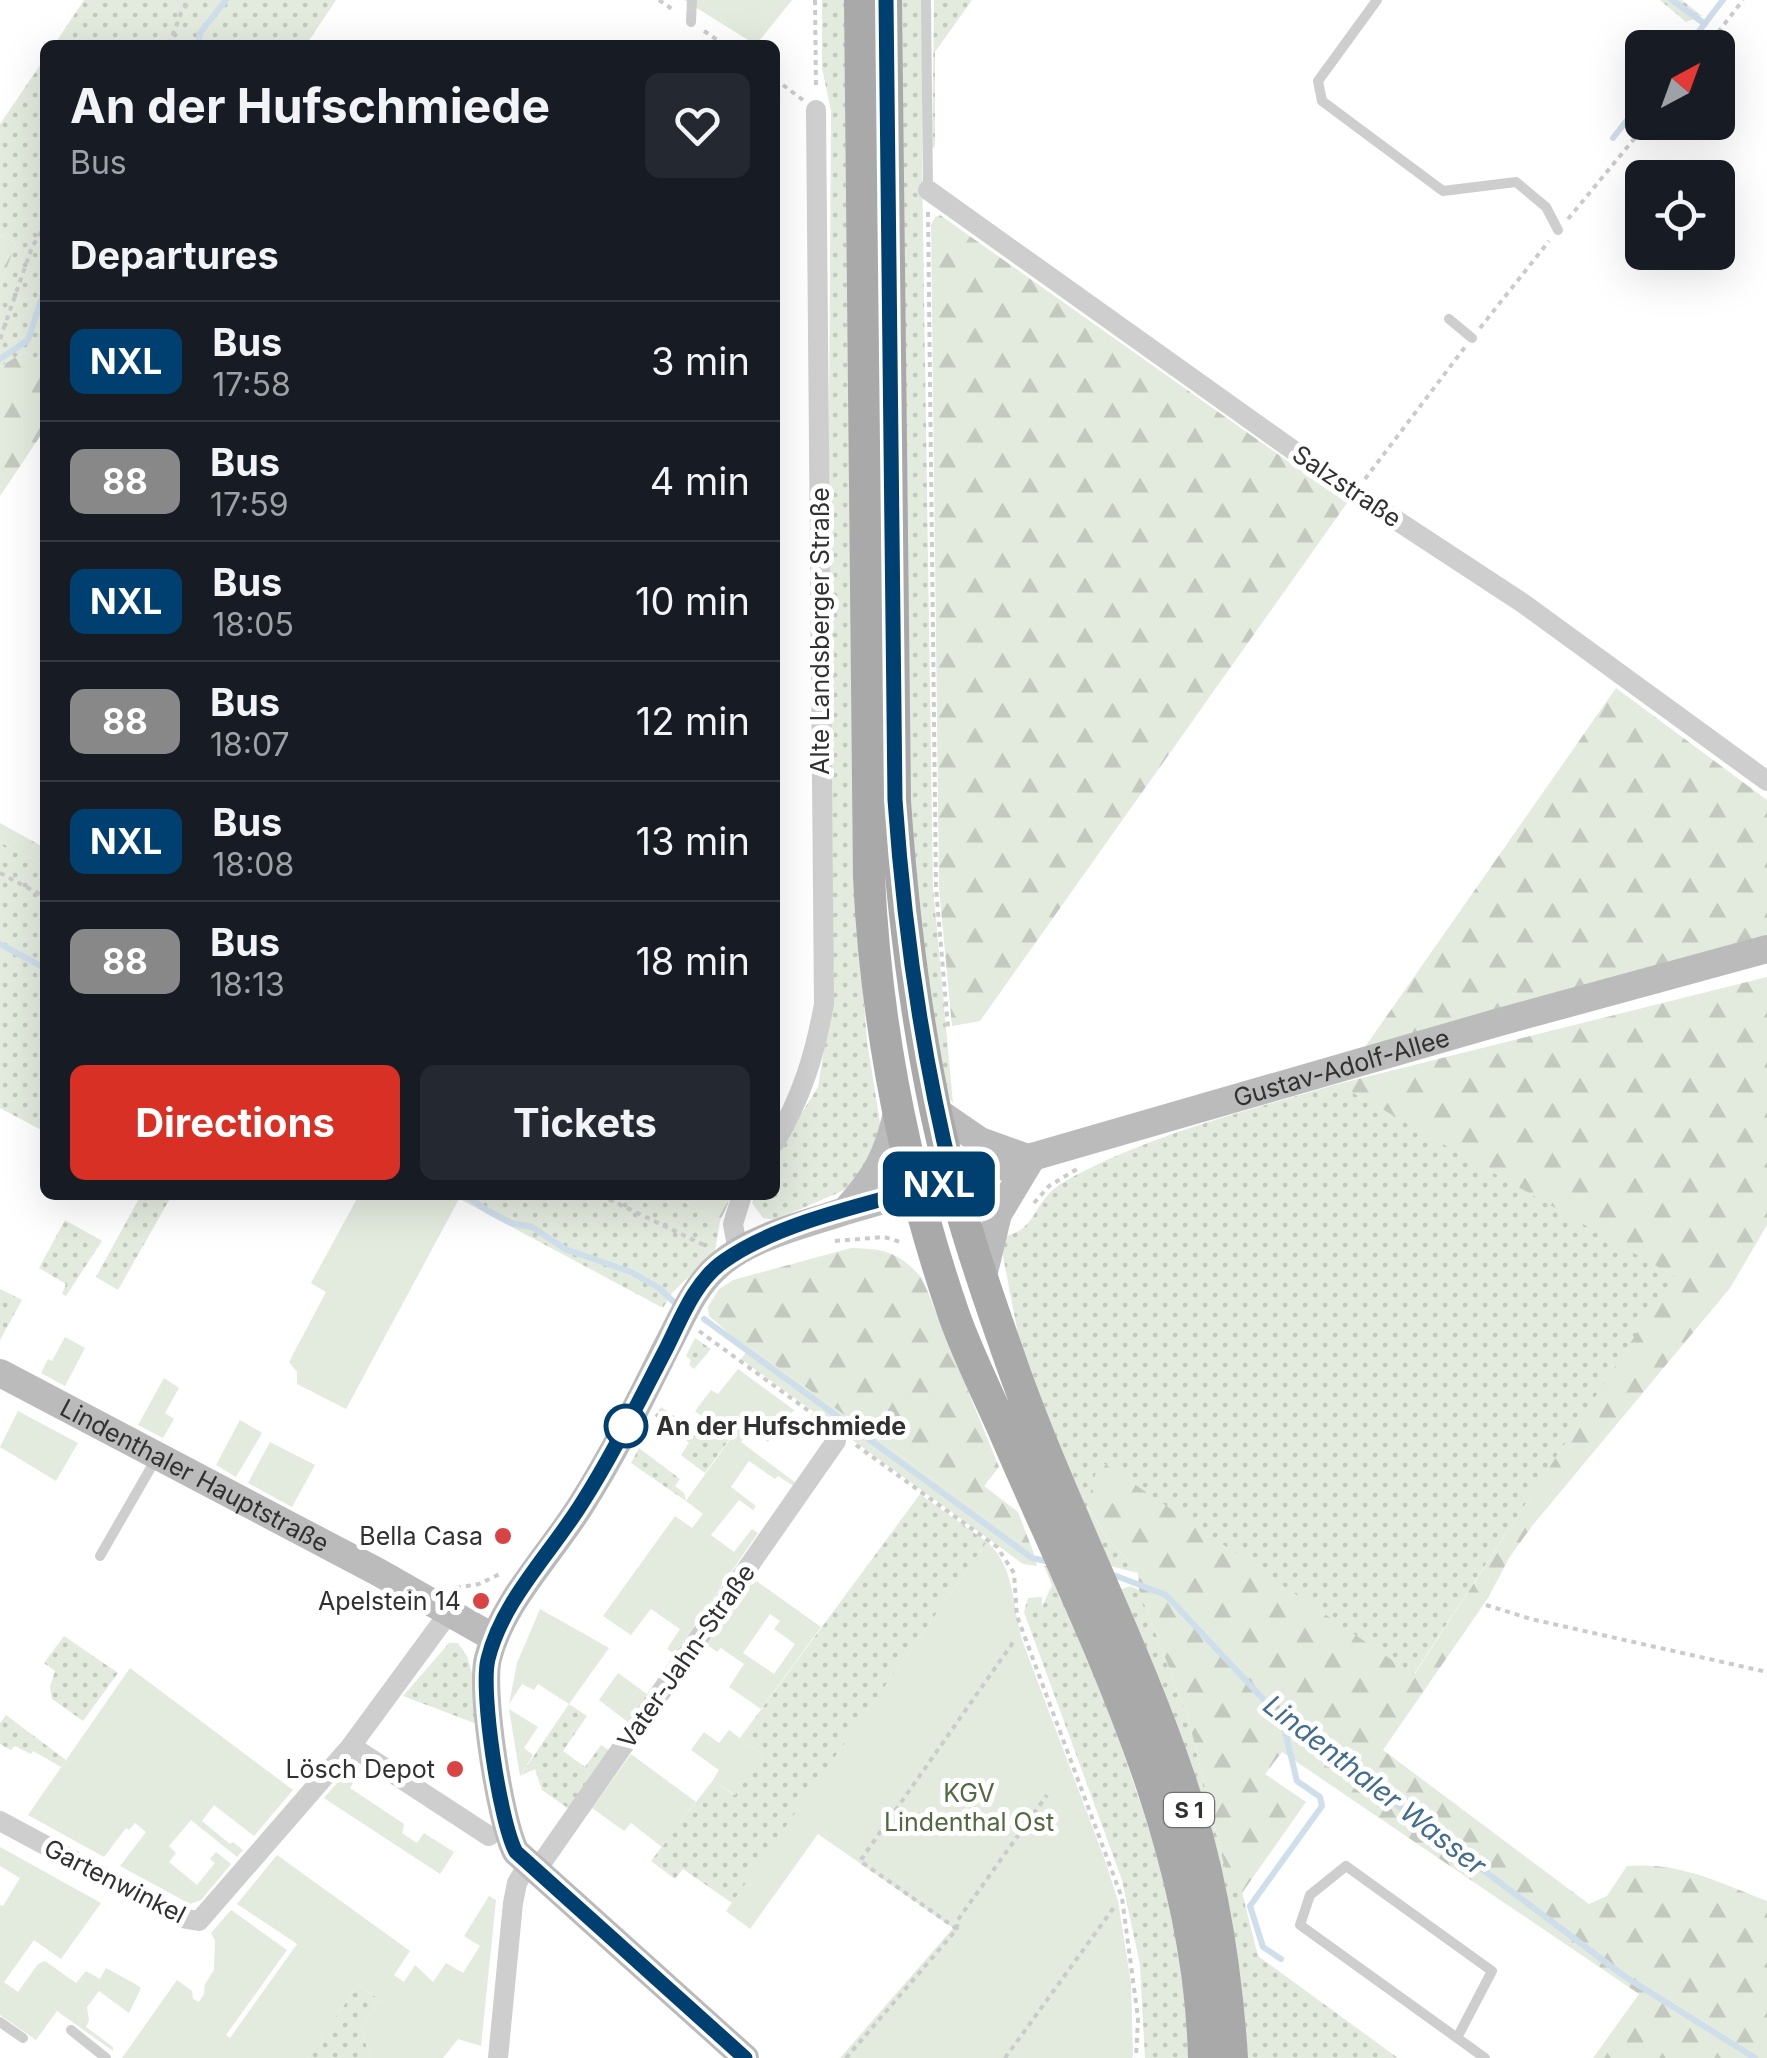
<!DOCTYPE html>
<html lang="en">
<head>
<meta charset="utf-8">
<style>
	body { margin:0; font-family:Inter,sans-serif; background:#242831; color:#f1f3f6; height:100vh; display:flex; flex-direction:column; font-size:38px; white-space:nowrap }
	* { box-sizing:border-box; margin:0 }
	p { font-size:32px; color:#9ea1a6 }
	.icon { flex:none; width:55px; height:55px; fill:none; stroke:currentColor; stroke-width:2; stroke-linecap:round; stroke-linejoin:round }
	.map { position:relative; flex:1; overflow:hidden }
	.side { position:absolute; left:40px; top:40px; width:740px; height:1160px; display:flex; flex-direction:column; background:#171b24; border-radius:15px; box-shadow:0 10px 40px #0002 }
	.side>* { flex:none }
	.badge { padding:0 20px; border-radius:15px; font-size:35px; line-height:65px }
	.needle { width:65px; rotate:41deg }
	.buttons { position:absolute; left:1625px; top:30px; display:grid; gap:20px }
	.buttons a { display:grid; place-items:center; width:110px; height:110px; border-radius:15px; background:#171b24; box-shadow:0 10px 40px #0002; font-size:50px }
	.map>.badge { position:absolute; translate:-50% -50%; box-shadow:0 0 0 5px #fff }
	h2 { padding:0 30px; font-size:38px; line-height:90px }
	.round { display:grid; place-items:center; flex:none; width:105px; height:105px; border-radius:15px; background:#242831 }
	.summary { display:flex; align-items:center; justify-content:space-between; height:170px; padding:0 30px }
	h1 { font-size:48px; font-weight:700; line-height:75px }
	.cta { display:flex; gap:20px; margin-top:auto; padding:20px 30px }
	.cta a { flex:1; height:115px; border-radius:15px; background:#d93025; color:#fff; font-size:40px; font-weight:700; line-height:115px; text-align:center }
	.cta a+a { background:#242831; color:#f1f3f6 }
	ul { padding:0; list-style:none }
	li { display:flex; align-items:center; gap:30px; height:120px; padding:0 30px; border-top:2px solid #363941 }
	li div { flex:1 }
	li b { display:block; font-size:38px }
	li em { font-style:normal }
	li .badge { min-width:110px; font-weight:700; text-align:center }
	.map>svg:first-child { display:block }
</style>
</head>
<body>
<div class="map">
<svg width="1767" height="2058" viewBox="0 0 1767 2058">
	<defs>
		<pattern id="grass-dots" width="8" height="8" patternUnits="userSpaceOnUse" patternTransform="scale(2.5)"><rect width="8" height="8" fill="#e3eade"/><path d="M2 2h.1M6 6h.1" fill="none" stroke="#c3c9bf" stroke-width="1.8" stroke-linecap="round"/></pattern>
		<pattern id="forest-firs" width="22" height="20" patternUnits="userSpaceOnUse" patternTransform="scale(2.5)"><rect width="22" height="20" fill="#e3eade"/><path d="M5 1l3.5 6h-7zM16 11l3.5 6h-7z" fill="#c3c9bf"/></pattern>
	</defs>
	<rect width="100%" height="100%" fill="#fff"/>
	<!-- grass -->
	<path fill="url(#grass-dots)" d="M84,0H336L306,45H54Z
		M822,0H851L861,965L867,1041L881,1129L856,1185L775,1220L763,1218L752,1203L755,1195H775V1156L818,1087L825,1043L831,111L822,68Z
		M898,0H923L922,164L933,887L953,1103L944,1092L910,865Z
		M934,0H972L935,52V146L932,149Z
		M1660,0H1682L1702,16L1686,22Z
		M45,58V367L25,351L0,367V286L16,243L0,235V124Z
		M0,842L45,866V1132L0,1108Z
		M1338,1084L1675,1276L1412,1677L1100,1461L1087,1507L1107,1537L1138,1573L1102,1564L1022,1355L1002,1251L1003,1237C1031,1230 1030,1217 1046,1197C1056,1185 1070,1178 1084,1171C1163,1131 1253,1109 1338,1084Z
		M141,1195H172L118,1290L96,1277Z
		M452,1195H671L720,1221L715,1251L672,1293L663,1308Z
		M65,1220L102,1241L66,1296L62,1294L66,1284L39,1268Z
		M0,1289L22,1300L0,1340Z
		M695,1338L711,1349L694,1369L689,1365L691,1360L686,1356Z
		M661,1407L694,1429L703,1417L731,1437L705,1473L681,1455L689,1443L684,1438L688,1432L658,1411Z
		M639,1448L680,1479L675,1486L684,1493L686,1501L631,1463Z
		M920,1494L987,1542L732,1903L683,1869L675,1879L651,1861L713,1780L734,1795L763,1755L740,1738Z
		M1044,1566L1053,1567L1089,1651L1170,1891L1193,2058H1145L1140,1965L1122,1880L1024,1612L1028,1598L1042,1597V1607L1052,1585Z
		M1130,1586L1139,1590L1188,1717L1226,1873L1242,1892L1258,1956L1398,2058H1246L1117,1591Z
		M64,1636L118,1673L83,1721L52,1699L50,1687L55,1671L44,1663Z
		M449,1643H458L467,1656L473,1677L477,1724L403,1696Z
		M569,1704L587,1716L563,1751L585,1767L601,1745L610,1751L569,1809L542,1790L535,1769L520,1776Z
		M6,1715L66,1760L61,1767L33,1751L31,1754L15,1746L11,1750L0,1744V1723Z
		M358,1985L379,1999L361,2028L370,2058H307Z"/>
	<!-- forest -->
	<path fill="url(#forest-firs)" d="M940,215L1347,503L980,1021L952,1026L939,888L931,225L935,217Z
		M0,235L16,243L0,286Z
		M25,351L45,367V429L0,496V367Z
		M1616,688L1767,800V937L1365,1047Z
		M0,823L45,848V866L0,842Z
		M1767,977V1225L1730,1288L1532,1526L1509,1558L1488,1598L1383,1750L1589,1904L1607,1896L1627,1866C1680,1862 1718,1882 1767,1901V2058H1593L1639,1994L1282,1752L1265,1774L1306,1802L1242,1893L1226,1873L1188,1717L1139,1590L1138,1573L1107,1537L1087,1506L1099,1460L1414,1675L1674,1276L1338,1084Z
		M671,1195H732L720,1221Z
		M851,1248C886,1249 898,1252 922,1278L999,1467L984,1486L1018,1512L1033,1551L750,1347L747,1349L709,1316L708,1307L719,1289L733,1280Z"/>
	<!-- garden -->
	<path fill="#e3eade" fill-rule="evenodd" d="M684,0H792L756,45Z
		M359,1195H452L459,1199L346,1409L297,1384V1372L289,1362L326,1292L311,1283Z
		M65,1337L85,1348L65,1386L41,1373L48,1359L52,1361Z
		M750,1347L1033,1551L1037,1566L1023,1564L741,1359Z
		M738,1369L794,1410L768,1442L750,1429L741,1442L796,1483L794,1486L778,1476L775,1479L749,1461L731,1487L756,1506L753,1510L739,1500L711,1535L734,1552L752,1529L758,1533L675,1654L667,1649L680,1629L651,1609L631,1635L603,1616L675,1516L692,1528L703,1514L686,1501L731,1438L695,1411L711,1390L718,1394Z
		M164,1378L179,1388L165,1413L174,1419L163,1438L138,1425Z
		M18,1411L78,1443L56,1481L0,1447Z
		M240,1420L262,1433L236,1477L216,1465Z
		M270,1442L315,1465L292,1507L248,1483Z
		M987,1542C1015,1566 1012,1605 1022,1640L1106,1863L1118,1901L1131,1983L1133,2055L1132,2058H840L953,1928L818,1834L750,1929L726,1911Z
		M752,1578L821,1627L761,1709L729,1687L744,1664L721,1648L717,1652L705,1643ZM770,1614L780,1621L774,1629L795,1644L774,1674L743,1653Z
		M540,1609L609,1648L569,1704L538,1684L534,1690L522,1684L509,1704L517,1663Z
		M130,1668L293,1790L254,1836L214,1805L202,1821L230,1844L233,1842L243,1850L237,1857L191,1820L169,1846L176,1853L169,1862L197,1885L215,1863L210,1859L216,1852L231,1864L201,1900L190,1904L120,1866L146,1832L135,1823L129,1830L126,1828L104,1857L28,1815Z
		M618,1673L647,1694L629,1723L599,1700Z
		M509,1709L538,1727L524,1748L533,1755L520,1776Z
		M729,1730L763,1755L735,1795L713,1780L719,1770L691,1750L704,1732L719,1743Z
		M631,1754L696,1802L662,1847L631,1823L624,1831L592,1808Z
		M356,1766L361,1770L350,1788L404,1824L402,1833L417,1843L424,1833L454,1852L440,1874L324,1798L349,1769Z
		M0,1847L101,1903L61,1959L34,1940L4,1982L18,1992L38,1964L45,1961L76,1983L86,1971L100,1979L106,1968L137,1985L141,1988L129,2013L99,1991L87,2007L89,2020L86,2027L113,2047V2051L57,2011L36,2040L0,2015V1905L3,1906L20,1878L0,1866Z
		M277,1855L410,1951L394,1975L404,1982L415,1965L433,1982L446,1963L463,1973L480,1946L464,1936L489,1896L496,1900L481,2046L458,2039L443,2058H370L361,2028L379,1999L358,1985L307,2058H122L177,1980L192,1991L193,1999L199,2002L204,1994L205,1984L214,1970L215,1941L211,1933L231,1910L287,1950L226,2035L230,2038L297,1944L237,1904Z"/>
	<g fill="none" stroke-linecap="round" stroke-linejoin="round">
		<!-- stream -->
		<path stroke="#cfdeeb" stroke-width="6" d="M1672,0L1705,24
			M198,45L200,33L226,0
			M1686,48L1723,0
			M1613,138L1642,101
			M0,359L28,340L45,289
			M0,944L45,968
			M465,1195L488,1211L511,1223L532,1227L565,1249L631,1272L659,1288L676,1304
			M704,1319L1032,1558L1050,1562
			M1111,1574L1166,1595L1282,1719L1624,1976L1755,2058
			M1281,1959L1263,1947L1250,1906L1322,1806L1320,1797L1297,1781L1282,1719"/>
		<!-- path -->
		<path stroke="#cbcbcb" stroke-width="4" stroke-dasharray="5 5" stroke-linecap="butt" d="M659,0L675,11
			M815,0L816,90
			M704,31L725,45
			M169,45L181,13L190,0
			M1706,48L1743,0
			M775,79L803,100
			M928,212L936,888L948,1027
			M1568,219L1648,122
			M1480,328L1549,241
			M0,339L32,247L45,226
			M1365,479L1465,347
			M0,873L45,897
			M600,1195L706,1246
			M1034,1203L1049,1186L1077,1169
			M835,1241L884,1237L904,1243
			M699,1331L828,1425
			M656,1414L668,1425
			M856,1445L997,1547L1014,1573L1017,1616L1122,1898L1138,2018L1136,2058
			M456,1588L479,1584L502,1573
			M1486,1605L1531,1619L1767,1672
			M957,1929L860,1861L1014,1641
			M846,2058L957,1929V1921L1047,1795
			M1005,2058L1115,1906"/>
		<!-- lane -->
		<path stroke="#cecece" stroke-width="10" d="M926,0L928,190
			M1377,0L1318,81L1322,101L1443,191L1516,182L1546,207L1558,230
			M691,22L692,0
			M1449,319L1472,338
			M100,1556L157,1457
			M0,2022L23,2038
			M71,2030L106,2058
			M1458,2036L1492,1971L1346,1866L1310,1895L1300,1925L1485,2058"/>
		<!-- street -->
		<path stroke="#cecece" stroke-width="20" d="M928,190L1332,478L1524,604L1767,781
			M775,1142C802,1097 815,1054 824,1004L816,110
			M738,1252L733,1224L742,1195
			M351,1746L489,1836
			M0,1821L181,1918L199,1921L351,1746L448,1614
			M536,1871L836,1441
			M498,2058L513,1903L517,1883L528,1864"/>
		<!-- secondary -->
		<g stroke="#bbb" stroke-width="28">
			<path d="M935,1110L980,1141L1030,1159"/>
			<path d="M846,1210C876,1177 887,1157 897,1113"/>
			<path d="M983,1276L998,1214L1031,1159"/>
			<path id="s1" d="M0,1373L378,1572L494,1638"/>
			<path id="s2" d="M745,2058L516,1852C500,1823 480,1690 488,1658C503,1600 552,1553 583,1502C614,1453 640,1400 666,1348C681,1320 694,1286 719,1265C752,1236 804,1225 845,1211L1496,1023L1767,949"/>
		</g>
		<!-- primary -->
		<path stroke="#a9a9a9" stroke-width="32" d="M860,0L869,877C876,1027 905,1173 954,1315C968,1355 988,1394 1005,1433C1091,1633 1199,1835 1204,2058
			M886,0L895,801C902,904 914,1007 935,1108C954,1199 985,1289 1016,1376C1066,1514 1134,1644 1181,1783C1211,1871 1226,1966 1232,2058"/>
	</g>
	<g fill="none" stroke-linecap="round" stroke-linejoin="round">
		<!-- line casing -->
		<g stroke="#fff" stroke-width="22">
			<path id="line" d="M745,2058L516,1852C500,1823 480,1691 488,1659C502,1601 551,1553 582,1503C613,1454 639,1401 666,1349C681,1319 695,1281 724,1261C781,1220 885,1200 953,1180C922,1055 904,929 895,800L886,0"/>
		</g>
		<!-- line -->
		<use href="#line" stroke="#004071" stroke-width="15"/>
	</g>
	<!-- markers -->
	<circle fill="#fff" stroke="#004071" stroke-width="5" cx="626" cy="1426" r="20"/>
	<g fill="#d94343" stroke="#fff" stroke-width="4">
		<circle cx="503" cy="1536" r="10"/>
		<circle cx="481" cy="1601" r="10"/>
		<circle cx="455" cy="1769" r="10"/>
	</g>
	<g text-anchor="middle" stroke-width="10" stroke-linejoin="round" paint-order="stroke">
		<!-- shield labels -->
		<rect fill="#fff" stroke="#6f6f6f" stroke-width="2.5" x="1164" y="1793" width="50" height="34" rx="8"/>
		<g font-size="22" font-weight="bold" fill="#313131">
			<text x="1189" y="1818">S 1</text>
		</g>
		<!-- street labels -->
		<g font-size="25" fill="#313131" stroke="#fff">
			<text transform="translate(1347 486) rotate(34)" y="9">Salzstraße</text>
			<text transform="translate(820 631) rotate(-90)" y="9">Alte Landsberger Straße</text>
			<text dy="9" stroke="none"><textPath href="#s2" startOffset="1618">Gustav-Adolf-Allee</textPath></text>
			<text dy="9" stroke="none"><textPath href="#s1" startOffset="220">Lindenthaler Hauptstraße</textPath></text>
			<text transform="translate(686 1656) rotate(-55)" y="9">Vater-Jahn-Straße</text>
			<text transform="translate(115 1881) rotate(27)" y="9">Gartenwinkel</text>
		</g>
		<!-- stop labels -->
		<g font-size="25" font-weight="bold" fill="#313131" stroke="#fff" text-anchor="start">
			<text x="656" y="1435">An der Hufschmiede</text>
		</g>
		<!-- poi labels -->
		<g font-size="25" fill="#313131" stroke="#fff" text-anchor="end">
			<text x="483" y="1545">Bella Casa</text>
			<text x="461" y="1610">Apelstein 14</text>
			<text x="435" y="1778">Lösch Depot</text>
		</g>
		<!-- park labels -->
		<g font-size="25" fill="#516a41" stroke="#fff">
			<text x="969" y="1802">KGV<tspan x="969" dy="29">Lindenthal Ost</tspan></text>
		</g>
		<!-- water labels -->
		<g font-size="28" font-style="italic" fill="#446c8e" stroke="#fff">
			<text transform="translate(1375 1785) rotate(38)" y="10">Lindenthaler Wasser</text>
		</g>
	</g>
</svg>
<div class="buttons">
<a><svg class="needle" viewBox="-14 -14 28 28"><path d="M0-13l5 13h-10z" fill="#e53935"/><path d="M0 13l5-13h-10z" fill="#9ea1a6"/></svg></a>
<a><svg class="icon" aria-label="locate" viewBox="0 0 24 24"><circle cx="12" cy="12" r="6"/><path d="M12 2v4M12 18v4M2 12h4M18 12h4"/></svg></a>
</div>
<b class="badge" style="left:939px;top:1184px;background:#004071;color:#fff">NXL</b>
<section class="side">
<div class="summary"><div><h1>An der Hufschmiede</h1><p>Bus</p></div><a class="round"><svg class="icon" aria-label="heart" viewBox="0 0 24 24"><path d="M12 20l-8-8c-3-5 5-10 8-4 3-6 11-1 8 4z"/></svg></a></div>
<h2>Departures</h2>
<ul>
<li><span class="badge" style="background:#004071;color:#fff">NXL</span><div><b>Bus</b><p>17:58</p></div><em>3 min</em></li>
<li><span class="badge" style="background:#888;color:#fff">88</span><div><b>Bus</b><p>17:59</p></div><em>4 min</em></li>
<li><span class="badge" style="background:#004071;color:#fff">NXL</span><div><b>Bus</b><p>18:05</p></div><em>10 min</em></li>
<li><span class="badge" style="background:#888;color:#fff">88</span><div><b>Bus</b><p>18:07</p></div><em>12 min</em></li>
<li><span class="badge" style="background:#004071;color:#fff">NXL</span><div><b>Bus</b><p>18:08</p></div><em>13 min</em></li>
<li><span class="badge" style="background:#888;color:#fff">88</span><div><b>Bus</b><p>18:13</p></div><em>18 min</em></li>
</ul>
<div class="cta"><a>Directions</a><a>Tickets</a></div>
</section>
</div>
</body>
</html>
